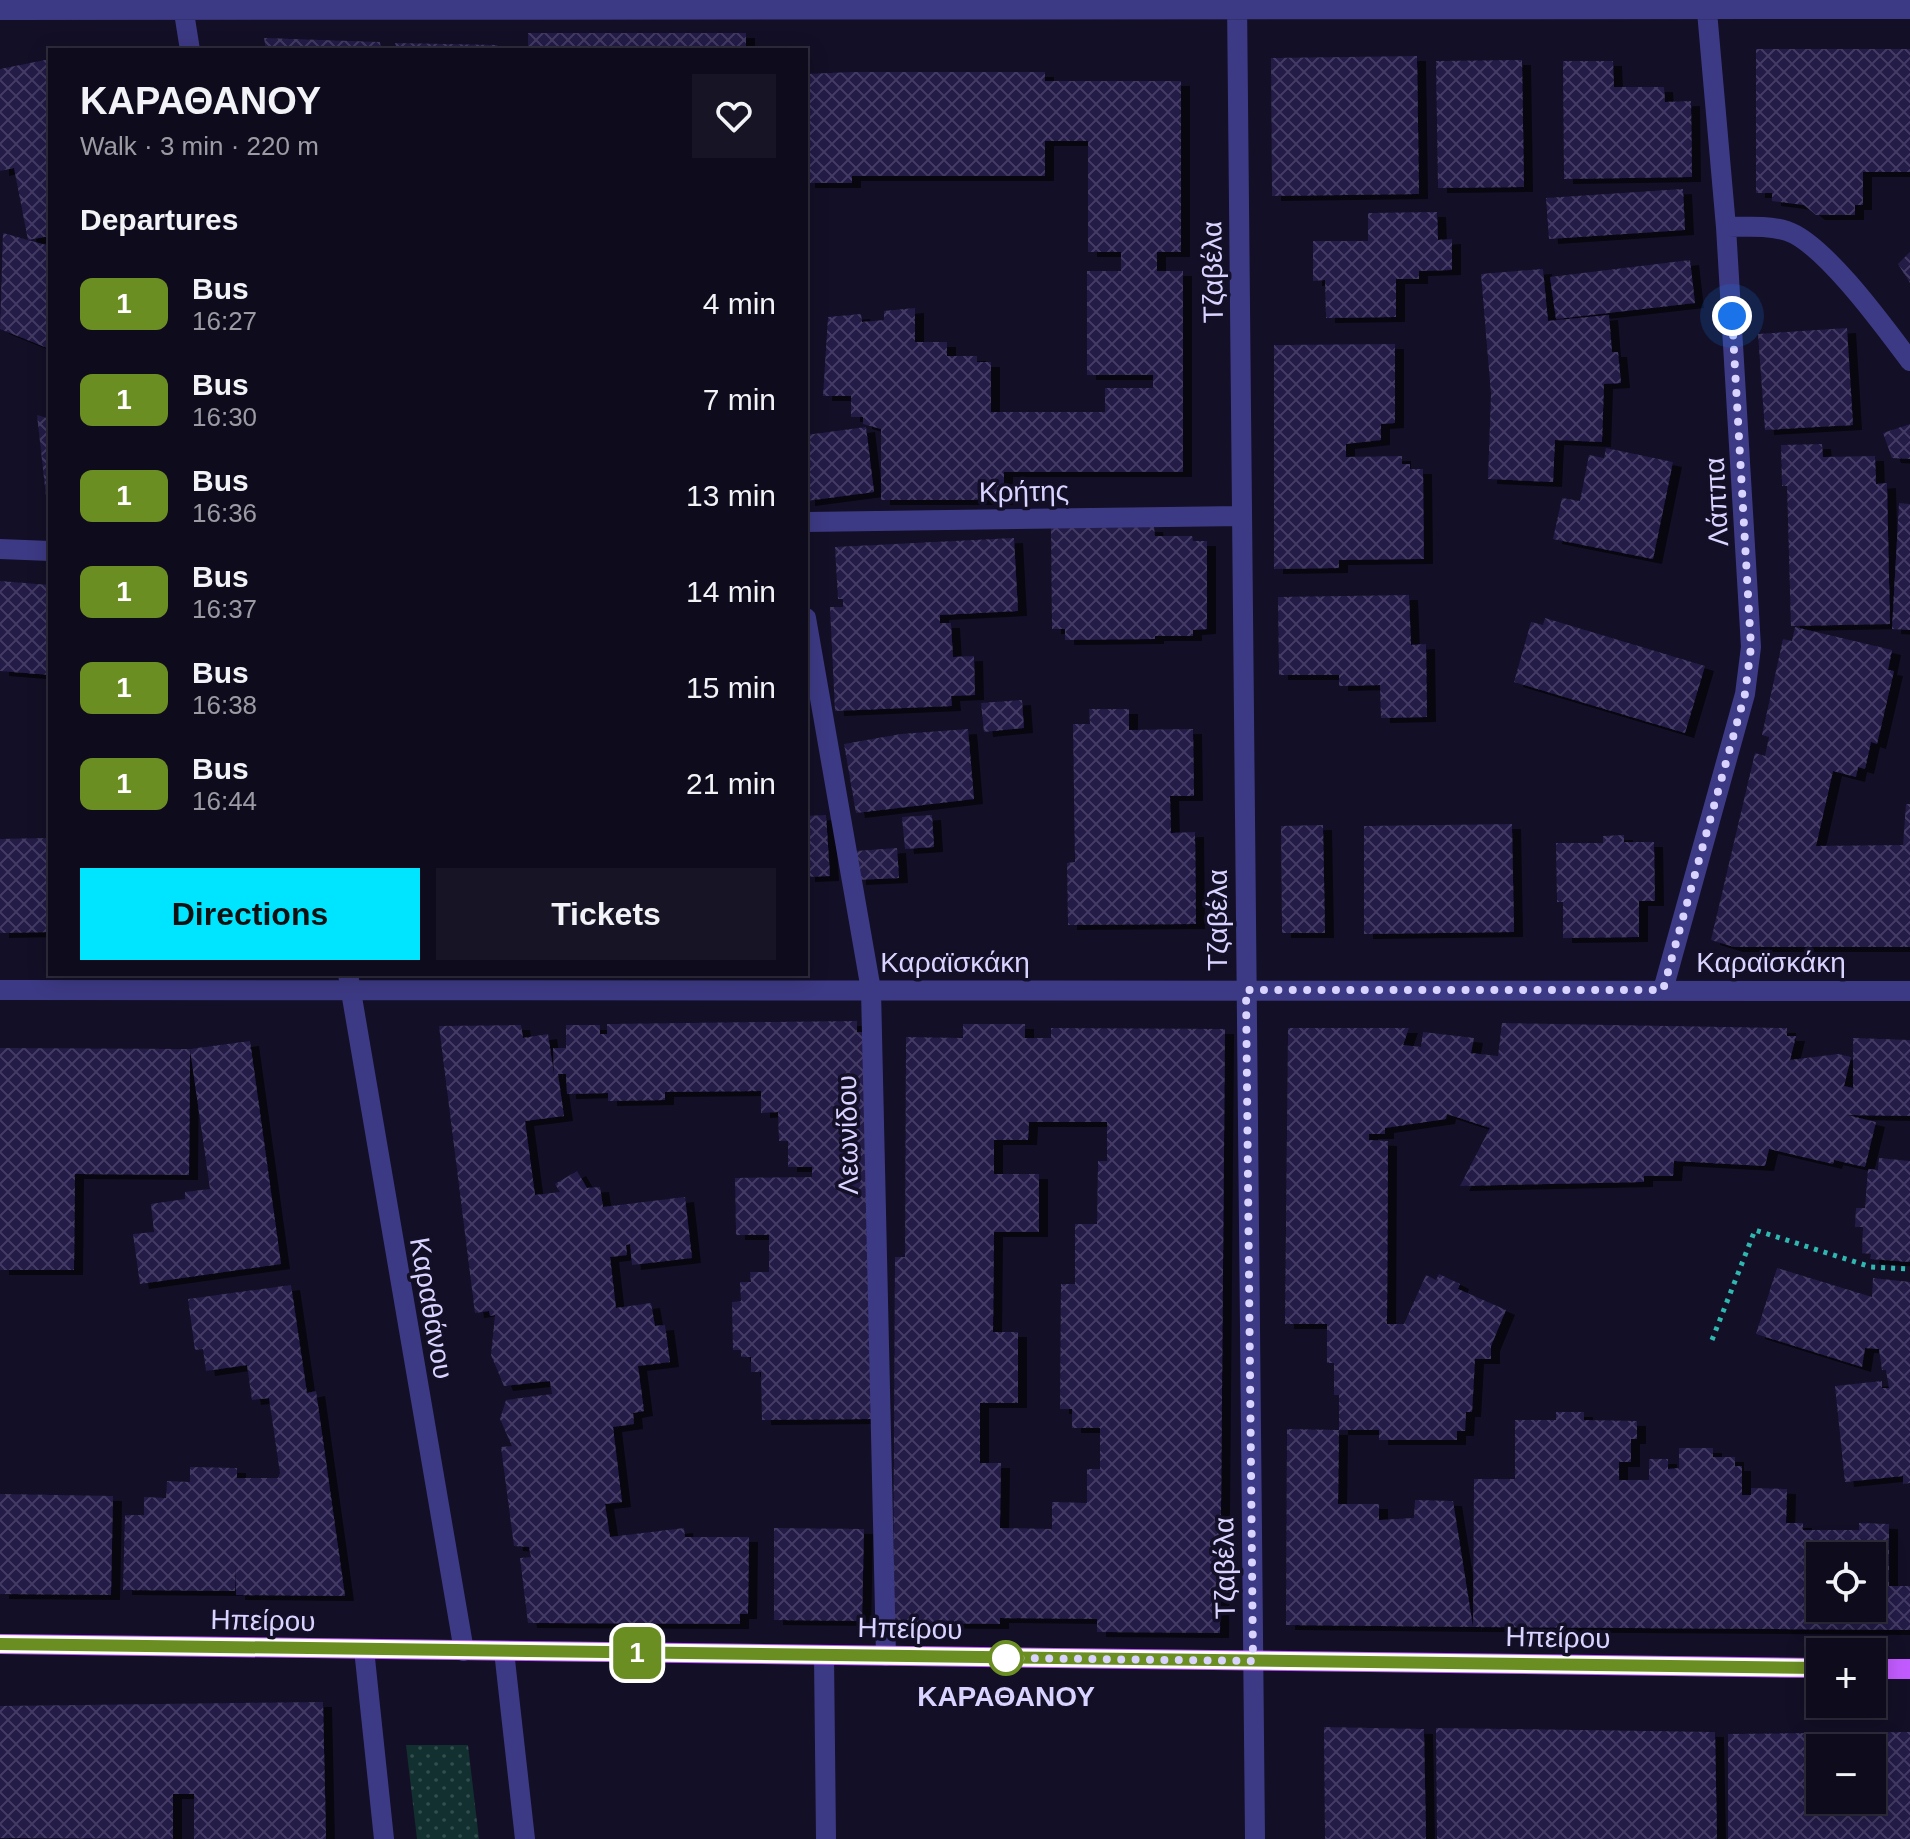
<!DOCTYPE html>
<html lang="en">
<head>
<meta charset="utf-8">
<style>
	body { margin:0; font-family:Helvetica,sans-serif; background:#171425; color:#f1f3f6; height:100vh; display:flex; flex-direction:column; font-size:30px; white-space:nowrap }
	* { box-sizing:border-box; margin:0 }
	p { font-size:26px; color:#9b9ba3 }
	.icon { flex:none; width:44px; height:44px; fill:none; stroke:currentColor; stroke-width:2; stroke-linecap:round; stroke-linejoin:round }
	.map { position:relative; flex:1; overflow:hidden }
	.sheet { position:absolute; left:48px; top:48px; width:760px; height:928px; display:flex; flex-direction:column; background:#0e0b1c; border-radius:0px; box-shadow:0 4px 20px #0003,0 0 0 2px #2e2b3b }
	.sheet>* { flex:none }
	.badge { padding:0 16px; border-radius:12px; font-size:28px; line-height:52px }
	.controls { position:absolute; left:1806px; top:1542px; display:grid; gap:16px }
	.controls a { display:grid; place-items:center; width:80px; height:80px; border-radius:0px; background:#0e0b1c; box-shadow:0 4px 20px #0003,0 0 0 2px #2e2b3b; font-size:40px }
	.you { position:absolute; width:40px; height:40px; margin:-20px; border:6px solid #fff; border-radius:50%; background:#1a73e8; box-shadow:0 0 0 12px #1a73e833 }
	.map>.badge { position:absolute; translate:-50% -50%; box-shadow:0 0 0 4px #fff }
	h2 { padding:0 32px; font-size:30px; line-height:72px }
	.round { display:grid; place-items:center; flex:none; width:84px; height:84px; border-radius:0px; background:#171425 }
	.summary { display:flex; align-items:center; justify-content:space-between; height:136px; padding:0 32px }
	h1 { font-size:38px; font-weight:800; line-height:60px }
	.primary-button { display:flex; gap:16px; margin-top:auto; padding:16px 32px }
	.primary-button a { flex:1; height:92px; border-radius:0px; background:#00e5ff; color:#111; font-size:32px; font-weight:800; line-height:92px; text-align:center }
	.primary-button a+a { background:#171425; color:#f1f3f6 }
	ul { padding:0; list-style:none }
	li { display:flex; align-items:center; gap:24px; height:96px; padding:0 32px }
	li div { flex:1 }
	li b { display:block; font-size:30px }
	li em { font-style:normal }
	li .badge { min-width:88px; font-weight:700; text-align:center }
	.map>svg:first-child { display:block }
</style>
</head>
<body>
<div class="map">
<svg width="1910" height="1839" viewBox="0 0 1910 1839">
	<defs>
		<pattern id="grass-dots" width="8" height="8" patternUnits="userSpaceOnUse" patternTransform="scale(2)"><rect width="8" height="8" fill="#12302f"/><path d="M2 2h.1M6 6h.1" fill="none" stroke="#344d4e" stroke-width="1.8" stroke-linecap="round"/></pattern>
		<pattern id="building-cross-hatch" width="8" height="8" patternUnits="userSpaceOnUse" patternTransform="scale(2)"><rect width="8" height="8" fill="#241b47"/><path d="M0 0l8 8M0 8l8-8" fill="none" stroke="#433b63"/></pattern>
		<filter id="shadow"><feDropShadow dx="9" dy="5" stdDeviation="0" flood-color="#0009"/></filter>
	</defs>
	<rect width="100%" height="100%" fill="#130f26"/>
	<!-- grass -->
	<path fill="url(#grass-dots)" d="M406,1745H468L479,1839H417Z"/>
	<!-- building -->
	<path fill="url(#building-cross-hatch)" fill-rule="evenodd" filter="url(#shadow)" d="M528,33H746V50H528Z
		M264,38L380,42L381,50H266Z
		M395,43L497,45L498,50H397Z
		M1756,49H1910V172H1863V205H1855V215H1816L1804,205L1772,201V193H1756Z
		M1417,56L1419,194L1272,196L1271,58Z
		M50,59V236L28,240L50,246V349L0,329L3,233L28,240L14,168L0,171V69Z
		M1522,60L1524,187L1438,188L1436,61Z
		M1563,61H1613L1614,87H1664L1665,102L1691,101L1692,177L1564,179Z
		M852,72H1045V81H1181V252H1157V271H1183V472H1004V500H881V429L863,424V417H851V396H823L828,317L861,314L862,322L884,320V311L915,308V342H947V356H977V362H991V412H1105V388H1153V375H1087V271H1121V252H1088V141H1045V176H852V183H806V74Z
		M1683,189L1685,230L1549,239L1546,198Z
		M1437,212L1438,240L1452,239V270L1419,271V279H1396V317L1326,318L1325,280L1313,281V241H1368V213Z
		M1910,252V283L1898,264Z
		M1690,260L1695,303L1556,319L1550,277Z
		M1543,269L1548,321L1609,315L1612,352H1618L1621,383L1604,384L1602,442L1555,440L1553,482L1488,479L1491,394L1481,274Z
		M1847,328L1853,425L1765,430L1758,334Z
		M1395,344V423L1381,424V440L1346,444V457L1402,456V464H1410V469H1423L1424,559L1339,560V568L1274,569V345Z
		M37,415L50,419V514H48Z
		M1910,424V459L1892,458L1883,433Z
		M866,427L874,492L806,501V435Z
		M1822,444L1823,457L1875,456L1876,484L1887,483L1890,624L1791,626L1787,486H1782L1781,445Z
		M1606,448L1673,462L1653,559L1553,539L1562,498L1580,501L1589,455L1604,458Z
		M1899,503L1910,504V630L1892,629Z
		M1154,527L1155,536H1192L1193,541H1207V629L1193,630V636H1155V639L1065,640V629H1052L1051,528Z
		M1014,538L1018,611L940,615V623H951L953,657L974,656L975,695L951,696L952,706L835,711L830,607H843V599H838L835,547Z
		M0,581L50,585V675L0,671Z
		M1409,595L1411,645L1426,644L1427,717L1381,718L1380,685L1339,686V675H1279L1278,597Z
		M1545,618L1705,666L1685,733L1514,682L1531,622L1543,625Z
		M1795,627L1892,650L1888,670L1894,671L1877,744L1871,742L1865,769L1858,767L1856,777L1833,771L1816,846L1903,845L1906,804H1910V947H1734L1711,940L1755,753L1765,756L1769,737L1762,735L1783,639L1792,641Z
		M1022,700L1024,728L984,732L981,703Z
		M1089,709H1129V730L1193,729L1194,796H1170L1171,833L1195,832L1196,924L1068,925L1067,863L1075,862L1073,724H1090Z
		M968,729L974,799L856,813L844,744L901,734Z
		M826,815L830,876L806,877V816Z
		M932,815L934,847L905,849L902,817Z
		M1512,824L1514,932L1364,934V826Z
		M1323,825L1325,933H1282L1281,826Z
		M1624,835V842H1654L1655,901H1639V937L1563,938V902H1557L1556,843H1603V836Z
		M50,838V932L0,933V839Z
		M897,848L899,878L857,880L856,851Z
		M857,1021V1032H868L873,1419L762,1420L761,1372H751V1357H741V1350H733L732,1302L741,1301L740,1282H751L750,1272H769V1235H736L735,1178L812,1177V1167H788V1141H779L778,1112L761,1113V1091L665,1092V1100L608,1101V1093L567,1094L566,1074H558L564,1116L525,1121L535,1195L560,1192L555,1184L577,1171L587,1188L600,1187L603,1207L685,1197L692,1258L632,1265L630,1244L626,1245L627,1255L610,1257L616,1308L651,1303L655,1326L665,1325L670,1362L638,1366L644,1411L633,1413L634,1424L613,1427L622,1502L605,1504L610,1537L684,1528L685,1537H749L748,1614H740V1624L528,1623L520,1558L531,1557L529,1547L514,1546L501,1447L512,1446L500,1419L506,1400L552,1394L550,1381L504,1386L491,1355L495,1315L490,1316L489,1311L475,1313L439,1026L521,1025L523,1038L548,1034L554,1075L553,1048H566V1025H600V1034H607V1024Z
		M1502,1023L1787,1028V1036H1796L1790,1060L1838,1054L1851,1057L1844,1086L1853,1088V1038L1910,1040V1116L1847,1115L1876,1122L1865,1167L1834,1160L1833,1164L1769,1149L1765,1166L1674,1161L1673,1176H1644V1182L1460,1186L1490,1128L1447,1114L1446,1119L1385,1128V1134H1369V1140L1388,1141L1387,1324H1404L1426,1275L1436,1280L1439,1274L1460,1284L1458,1289L1506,1310L1491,1346V1359H1475L1472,1412H1466L1465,1431H1457V1440H1379V1430H1339V1395H1334V1363H1327V1324H1285L1288,1028H1409L1403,1045L1421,1047L1423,1032L1474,1038L1471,1053L1498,1056Z
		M963,1024H1025V1038H1051V1028L1225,1029L1220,1633L1097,1632V1619L1000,1618V1624L893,1623L895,1257H905L906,1037L963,1038ZM1029,1122H1107V1161H1098L1097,1224H1075V1284H1061L1060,1409H1072V1428H1100V1469H1087V1503L1052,1502V1529L1000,1528L1001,1463H980V1403H1018V1332H993L994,1232H1039V1174H994V1140H1028Z
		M250,1041L281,1264L140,1284L133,1234L154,1232L151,1204L185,1199V1192L210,1189L190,1049Z
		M0,1048L190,1049L189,1175L75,1174L74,1270H0Z
		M1879,1158L1910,1161V1262L1870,1259L1871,1254L1862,1253L1863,1227H1855L1856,1208H1865L1868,1169L1878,1170Z
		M1777,1268L1872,1297L1873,1278L1910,1282V1483L1903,1484V1476L1845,1482L1835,1386L1882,1381V1388H1889L1886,1370H1882L1879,1349L1865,1348L1862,1367L1756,1334Z
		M291,1285L307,1393L316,1391L345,1596L236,1595V1564L235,1591L123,1590L125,1515H144V1497L166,1498L167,1481L190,1482V1467L237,1468V1478H278L280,1473L269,1398L252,1400L247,1365L206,1371L203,1349L195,1350L188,1299Z
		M1556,1412H1584V1420L1637,1421V1439H1631V1462H1619V1480H1649V1459H1668V1469L1679,1468V1448H1713V1457H1735V1466H1742V1495H1751V1488L1787,1489L1786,1523H1803V1530H1859V1523L1889,1524V1586H1910V1630L1473,1627L1474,1479H1515V1420H1556ZM1820,1556H1872V1608H1820Z
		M1287,1429L1339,1430L1338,1504H1379V1520L1414,1518L1415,1500L1453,1501L1473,1627L1286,1625Z
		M0,1494L113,1496L111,1595L0,1594Z
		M774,1528L864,1529L862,1621L774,1620Z
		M323,1702L326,1839H194V1794H173V1839L0,1838V1706Z
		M1324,1727L1424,1729L1426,1839H1325Z
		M1436,1728L1715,1732L1717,1839H1437Z
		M1910,1732V1839H1728V1734ZM1820,1748H1872V1800H1820Z"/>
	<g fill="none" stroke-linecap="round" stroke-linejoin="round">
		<!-- path -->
		<path stroke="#2fb8b0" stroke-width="5" stroke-dasharray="4 6" stroke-linecap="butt" d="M1712,1340L1755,1230L1871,1267L1910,1269"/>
		<!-- minor -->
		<path stroke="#3d3a85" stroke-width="20" d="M182,0L190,50
			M1237,0L1255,1839
			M0,10L1910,9
			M1726,227C1746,227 1768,225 1787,231C1824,243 1886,329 1910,361
			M806,522L1242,516
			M0,549L50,551
			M806,618L871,990L886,1656
			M348,974L464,1651
			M0,990L1910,991
			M1663,990L1745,694L1751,647L1726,227L1706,0
			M364,1649L384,1839
			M504,1651L525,1839
			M824,1655L826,1839"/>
		<!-- major -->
		<path stroke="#c25bff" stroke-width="20" d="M0,1644L1820,1668
			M1872,1669H1910"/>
	</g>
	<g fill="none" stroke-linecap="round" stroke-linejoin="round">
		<!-- line casing -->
		<g stroke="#fff" stroke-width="18">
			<path id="line" d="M0,1644L1820,1668"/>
		</g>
		<!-- line -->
		<use href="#line" stroke="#6b8e23" stroke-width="12"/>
		<!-- walk -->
		<path stroke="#d9d4ff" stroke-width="8" stroke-dasharray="0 14.4" d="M1006,1658L1253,1661L1246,990H1663L1745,694L1751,647L1732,316"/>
	</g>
	<!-- markers -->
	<circle fill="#fff" stroke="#6b8e23" stroke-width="4" cx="1006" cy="1658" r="16"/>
	<g text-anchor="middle" stroke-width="7" stroke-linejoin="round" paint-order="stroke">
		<!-- street labels -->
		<g font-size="28" fill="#d9d4ff" stroke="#130f26">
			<text transform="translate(1212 272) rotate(-91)" y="10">Τζαβέλα</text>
			<text transform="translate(1024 491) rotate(-1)" y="10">Κρήτης</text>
			<text transform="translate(1716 502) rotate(-93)" y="10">Λάππα</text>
			<text transform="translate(1217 920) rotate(-90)" y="10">Τζαβέλα</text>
			<text x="955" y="972">Καραϊσκάκη</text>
			<text x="1771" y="972">Καραϊσκάκη</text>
			<text transform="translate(847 1135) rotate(-91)" y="10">Λεωνίδου</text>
			<text transform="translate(432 1308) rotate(80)" y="10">Καραθάνου</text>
			<text transform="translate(1224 1568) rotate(-91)" y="10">Τζαβέλα</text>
			<text transform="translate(263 1620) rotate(1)" y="10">Ηπείρου</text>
			<text transform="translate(910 1628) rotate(1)" y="10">Ηπείρου</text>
			<text transform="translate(1558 1637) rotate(1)" y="10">Ηπείρου</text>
		</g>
		<!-- stop labels -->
		<g font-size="28" font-weight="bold" fill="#d9d4ff" stroke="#130f26">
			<text x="1006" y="1706">ΚΑΡΑΘΑΝΟΥ</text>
		</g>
	</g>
</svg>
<div class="controls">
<a><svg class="icon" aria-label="locate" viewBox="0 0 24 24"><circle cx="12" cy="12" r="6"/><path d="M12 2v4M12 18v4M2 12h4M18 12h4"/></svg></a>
<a>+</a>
<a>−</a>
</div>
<div class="you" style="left:1732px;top:316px"></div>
<b class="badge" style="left:637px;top:1653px;background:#6b8e23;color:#fff">1</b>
<section class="sheet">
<div class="summary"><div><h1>ΚΑΡΑΘΑΝΟΥ</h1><p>Walk · 3 min · 220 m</p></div><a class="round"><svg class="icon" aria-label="heart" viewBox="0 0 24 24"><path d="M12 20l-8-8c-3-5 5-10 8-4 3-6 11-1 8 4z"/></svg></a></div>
<h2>Departures</h2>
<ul>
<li><span class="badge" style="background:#6b8e23;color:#fff">1</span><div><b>Bus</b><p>16:27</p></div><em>4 min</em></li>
<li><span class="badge" style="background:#6b8e23;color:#fff">1</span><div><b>Bus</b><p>16:30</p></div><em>7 min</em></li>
<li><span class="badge" style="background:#6b8e23;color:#fff">1</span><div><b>Bus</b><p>16:36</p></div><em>13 min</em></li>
<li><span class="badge" style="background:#6b8e23;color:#fff">1</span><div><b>Bus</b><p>16:37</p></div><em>14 min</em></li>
<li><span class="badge" style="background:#6b8e23;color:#fff">1</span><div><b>Bus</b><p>16:38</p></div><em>15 min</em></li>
<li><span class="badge" style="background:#6b8e23;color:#fff">1</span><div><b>Bus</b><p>16:44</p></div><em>21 min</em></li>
</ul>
<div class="primary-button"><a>Directions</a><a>Tickets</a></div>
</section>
</div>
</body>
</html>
